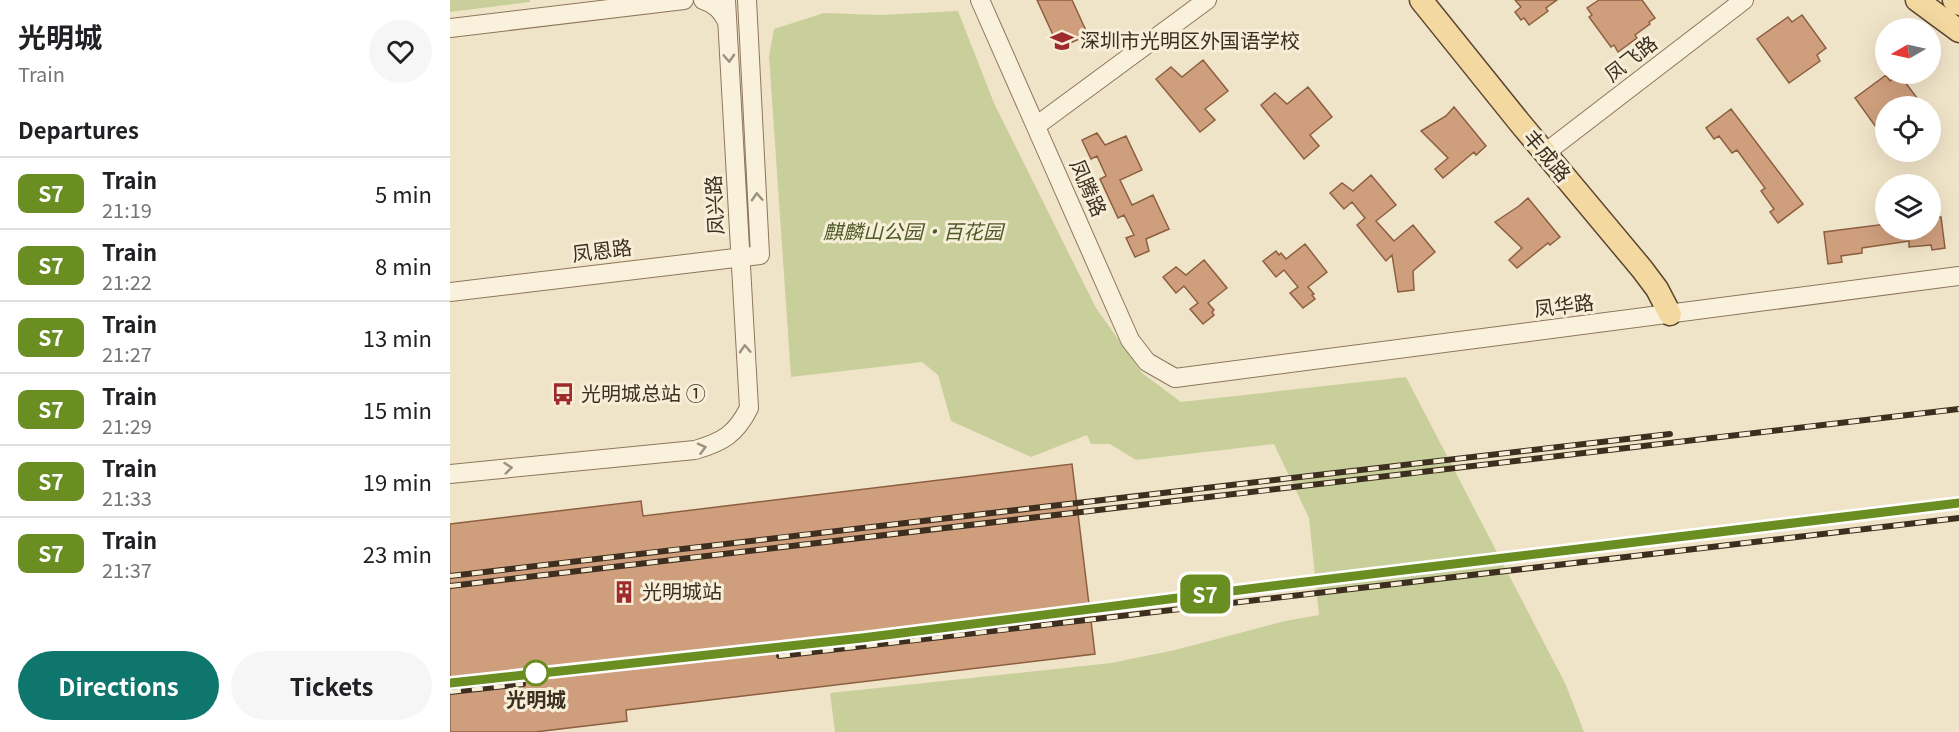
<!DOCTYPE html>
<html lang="en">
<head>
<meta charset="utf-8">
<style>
	body { margin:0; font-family:Georgia,"Noto Sans SC",serif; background:#f6f6f6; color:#202124; height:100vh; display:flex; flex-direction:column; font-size:22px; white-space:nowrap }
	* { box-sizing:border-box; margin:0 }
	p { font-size:20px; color:#757577 }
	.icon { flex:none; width:33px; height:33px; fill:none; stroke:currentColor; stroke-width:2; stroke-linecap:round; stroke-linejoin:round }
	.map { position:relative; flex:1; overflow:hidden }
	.side { display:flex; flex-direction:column; background:#fff; width:450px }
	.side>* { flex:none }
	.badge { padding:0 12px; border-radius:9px; font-size:21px; line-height:39px }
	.needle { width:39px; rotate:261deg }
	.tools { position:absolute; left:1425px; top:18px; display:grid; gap:12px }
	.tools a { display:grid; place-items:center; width:66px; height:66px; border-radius:50%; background:#fff; box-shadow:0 6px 24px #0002; font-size:30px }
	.map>.badge { position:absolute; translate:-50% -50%; box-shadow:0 0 0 3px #fff }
	h2 { padding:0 18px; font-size:22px; line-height:54px }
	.round { display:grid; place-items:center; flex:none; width:63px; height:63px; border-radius:32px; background:#f6f6f6 }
	.summary { display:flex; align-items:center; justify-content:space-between; height:102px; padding:0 18px }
	h1 { font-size:28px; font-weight:700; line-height:45px }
	.button { display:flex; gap:12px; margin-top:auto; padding:12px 18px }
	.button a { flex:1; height:69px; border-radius:36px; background:#0f766e; color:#fff; font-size:24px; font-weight:700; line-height:69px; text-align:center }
	.button a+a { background:#f6f6f6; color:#202124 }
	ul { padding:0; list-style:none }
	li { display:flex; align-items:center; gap:18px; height:72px; padding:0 18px; border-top:2px solid #e0e0e0 }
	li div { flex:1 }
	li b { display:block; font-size:22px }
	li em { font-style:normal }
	li .badge { min-width:66px; font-weight:700; text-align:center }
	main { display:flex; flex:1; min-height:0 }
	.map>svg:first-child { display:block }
</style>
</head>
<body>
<main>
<section class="side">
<div class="summary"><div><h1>光明城</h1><p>Train</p></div><a class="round"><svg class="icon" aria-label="heart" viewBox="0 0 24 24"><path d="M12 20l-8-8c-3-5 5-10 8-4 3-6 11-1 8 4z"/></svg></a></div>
<h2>Departures</h2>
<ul>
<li><span class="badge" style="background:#6b8e23;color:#fff">S7</span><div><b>Train</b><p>21:19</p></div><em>5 min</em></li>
<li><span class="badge" style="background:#6b8e23;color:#fff">S7</span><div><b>Train</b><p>21:22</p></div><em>8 min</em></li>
<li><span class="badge" style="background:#6b8e23;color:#fff">S7</span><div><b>Train</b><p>21:27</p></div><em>13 min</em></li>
<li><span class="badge" style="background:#6b8e23;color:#fff">S7</span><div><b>Train</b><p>21:29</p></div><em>15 min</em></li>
<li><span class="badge" style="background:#6b8e23;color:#fff">S7</span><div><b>Train</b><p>21:33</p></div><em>19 min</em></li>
<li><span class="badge" style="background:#6b8e23;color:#fff">S7</span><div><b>Train</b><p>21:37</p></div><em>23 min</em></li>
</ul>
<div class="button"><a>Directions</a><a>Tickets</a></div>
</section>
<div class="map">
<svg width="1509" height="732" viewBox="0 0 1509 732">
	<rect width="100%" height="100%" fill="#f0e4c8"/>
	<!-- green -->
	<path fill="#c9cf9b" d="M0,0H80V2L0,12Z
		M508,11L544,103L646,308L692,373L731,402L956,377L1116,685L1134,732H385L380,693L661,663L725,650L835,621L869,615L859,518L824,444L686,460L660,444H641L637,435L581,457L501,421L488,375L472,362L341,377L319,56L324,29L374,13L429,15Z"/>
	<!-- building -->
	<path fill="#cf9f7d" stroke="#8d5f41" stroke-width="1.5" d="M587,0H622L638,35L609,48Z
		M1065,0H1107L1096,8L1098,11L1079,25L1074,18L1071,20L1065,12L1071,7Z
		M1149,0H1192L1205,18L1199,22L1200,24L1185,35L1187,38L1168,52L1164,45L1161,47L1139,17L1142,15L1137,8Z
		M1352,15L1376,48L1367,55L1370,61L1339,83L1307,39L1338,17L1342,22Z
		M753,60L778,91L755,109L765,120L750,132L706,79L721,67L732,77Z
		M1449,74L1473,106H1436V141L1405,98L1436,75L1440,81Z
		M858,87L882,117L860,135L869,146L854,159L811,105L825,93L837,104Z
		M1004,107L1036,146L1026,155L1024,152L993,178L985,169L998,158L971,131L996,116Z
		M1281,109L1353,204L1328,223L1320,212L1324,209L1311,191L1315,188L1287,150L1282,153L1269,136L1264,139L1256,128Z
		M647,133L655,145L676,136L692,170L670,180L682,205L703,195L719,229L696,239L699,251L685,257L676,238L684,235L674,215L668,218L650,179L656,176L647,156L641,159L632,140Z
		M921,175L946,205L926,221L944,241L963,225L985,252L963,271L964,290L948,292L942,255L936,261L907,225L915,218L902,202L894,209L880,193L892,183L903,191Z
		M1078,198L1110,237L1100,245L1098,243L1067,268L1059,260L1072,248L1045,222L1069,206Z
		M1491,217L1495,248L1482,250L1481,245L1459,247V241L1412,248V253L1391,256L1392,262L1378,264L1374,232L1436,224V230H1480V219Z
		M855,244L877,272L858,287L864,294L862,295L865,299L853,308L840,293L848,287L834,270L826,277L813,261L826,251L829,255L831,253L836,259Z
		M754,260L777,288L758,303L764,310L762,312L764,315L753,324L740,309L748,303L734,286L726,293L713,277L726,267L736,275Z
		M622,464L645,654L176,710L177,721L85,732H0V524L191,501L193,516Z"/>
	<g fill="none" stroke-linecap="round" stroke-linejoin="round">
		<!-- minor casing -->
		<g stroke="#8d765c" stroke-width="20">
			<path id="minor" d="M253,0C265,4 271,10 277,22
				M530,0L680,340L697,362L725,378L1509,276
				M0,28L234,0
				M586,126L757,0
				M1095,153L1294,0
				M0,292L310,255L297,0
				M0,474L245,450C273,442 286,434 299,408L276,0"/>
		</g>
		<!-- major casing -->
		<g stroke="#5b4430" stroke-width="25">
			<path id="major" d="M971,0L1070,123L1192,269L1207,289L1220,314
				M1467,0L1509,31
				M1504,0L1509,4"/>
		</g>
		<!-- minor -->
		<use href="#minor" stroke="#faf1dc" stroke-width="18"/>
		<!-- major -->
		<use href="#major" stroke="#f3d9a0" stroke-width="22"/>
		<!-- rail casing -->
		<g stroke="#3d2e20" stroke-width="6">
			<path id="rail" d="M0,576L1220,434
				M0,586L1509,409
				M329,656L1509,518
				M0,683L412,638L822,586L1509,503
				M0,692L73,684"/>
		</g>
		<!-- rail -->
		<use href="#rail" stroke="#f7eed8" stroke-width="4" stroke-dasharray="11" stroke-linecap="butt"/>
	</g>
	<!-- one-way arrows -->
	<defs><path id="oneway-chevron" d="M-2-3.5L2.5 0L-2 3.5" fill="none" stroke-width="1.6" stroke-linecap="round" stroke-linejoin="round" transform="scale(1.5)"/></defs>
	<g stroke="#9c907e">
		<use href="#oneway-chevron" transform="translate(279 58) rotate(87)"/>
		<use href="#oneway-chevron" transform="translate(307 197) rotate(-93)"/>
		<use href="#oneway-chevron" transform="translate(295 349) rotate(-93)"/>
		<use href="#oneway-chevron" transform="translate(252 448) rotate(-14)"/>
		<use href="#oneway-chevron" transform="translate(58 468) rotate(-6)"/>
	</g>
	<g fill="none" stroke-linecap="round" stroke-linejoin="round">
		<!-- line casing -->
		<g stroke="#fff" stroke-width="14">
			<path id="line" d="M0,683L412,638L822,586L1509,503"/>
		</g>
		<!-- line -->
		<use href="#line" stroke="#6b8e23" stroke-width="9"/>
	</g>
	<!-- icons -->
	<defs>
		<g id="school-bare" transform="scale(1.8)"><path d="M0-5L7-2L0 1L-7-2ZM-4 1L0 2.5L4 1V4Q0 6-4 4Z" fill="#9e2a2b" stroke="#f7eed8" stroke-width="2.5" paint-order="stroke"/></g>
		<g id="bus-bare" transform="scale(1.8)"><path d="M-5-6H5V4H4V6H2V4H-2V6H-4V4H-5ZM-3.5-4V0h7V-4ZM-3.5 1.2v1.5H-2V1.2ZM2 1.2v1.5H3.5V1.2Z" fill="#9e2a2b" stroke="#f7eed8" stroke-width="2.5" paint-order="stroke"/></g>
		<g id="building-bare" transform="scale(1.8)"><path d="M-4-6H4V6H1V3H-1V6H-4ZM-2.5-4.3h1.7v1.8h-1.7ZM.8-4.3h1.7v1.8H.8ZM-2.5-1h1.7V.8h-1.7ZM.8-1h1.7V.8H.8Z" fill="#9e2a2b" stroke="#f7eed8" stroke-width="2.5" paint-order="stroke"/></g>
	</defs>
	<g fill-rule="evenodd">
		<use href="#school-bare" x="612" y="41"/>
		<use href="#bus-bare" x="113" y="394"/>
		<use href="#building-bare" x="174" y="592"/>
	</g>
	<!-- markers -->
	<circle fill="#fff" stroke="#6b8e23" stroke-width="3" cx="86" cy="673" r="12"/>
	<g text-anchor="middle" stroke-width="6" stroke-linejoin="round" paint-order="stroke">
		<!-- poi labels -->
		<g font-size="20" fill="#3d2e20" stroke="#f7eed8" text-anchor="start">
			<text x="630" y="48">深圳市光明区外国语学校</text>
			<text x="131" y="401">光明城总站 ①</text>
			<text x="192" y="599">光明城站</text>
		</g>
		<!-- street labels -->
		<g font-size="20" fill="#3d2e20" stroke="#f7eed8">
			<text transform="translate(1181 59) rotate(-38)" y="7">凤飞路</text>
			<text transform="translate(1097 156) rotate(50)" y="7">丰成路</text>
			<text transform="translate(638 188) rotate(66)" y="7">凤腾路</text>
			<text transform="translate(265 205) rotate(-93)" y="7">凤兴路</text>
			<text transform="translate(152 251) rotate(-7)" y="7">凤恩路</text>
			<text transform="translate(1114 306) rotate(-7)" y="7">凤华路</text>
		</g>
		<!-- park labels -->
		<g font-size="20" font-style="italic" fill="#4d5a26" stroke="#f7eed8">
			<text x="463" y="239">麒麟山公园·百花园</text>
		</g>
		<!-- stop labels -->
		<g font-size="20" font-weight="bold" fill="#3d2e20" stroke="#f7eed8">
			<text x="86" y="707">光明城</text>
		</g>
	</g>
</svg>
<div class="tools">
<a><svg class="needle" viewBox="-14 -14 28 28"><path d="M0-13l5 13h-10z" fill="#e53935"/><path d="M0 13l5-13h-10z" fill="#757577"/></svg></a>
<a><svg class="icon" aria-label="locate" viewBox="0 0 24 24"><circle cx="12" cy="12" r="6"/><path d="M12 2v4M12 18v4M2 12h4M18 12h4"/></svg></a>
<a><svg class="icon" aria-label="layers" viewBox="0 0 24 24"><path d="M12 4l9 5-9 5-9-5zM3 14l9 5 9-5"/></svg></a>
</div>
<b class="badge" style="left:755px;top:594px;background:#6b8e23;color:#fff">S7</b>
</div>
</main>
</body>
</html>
